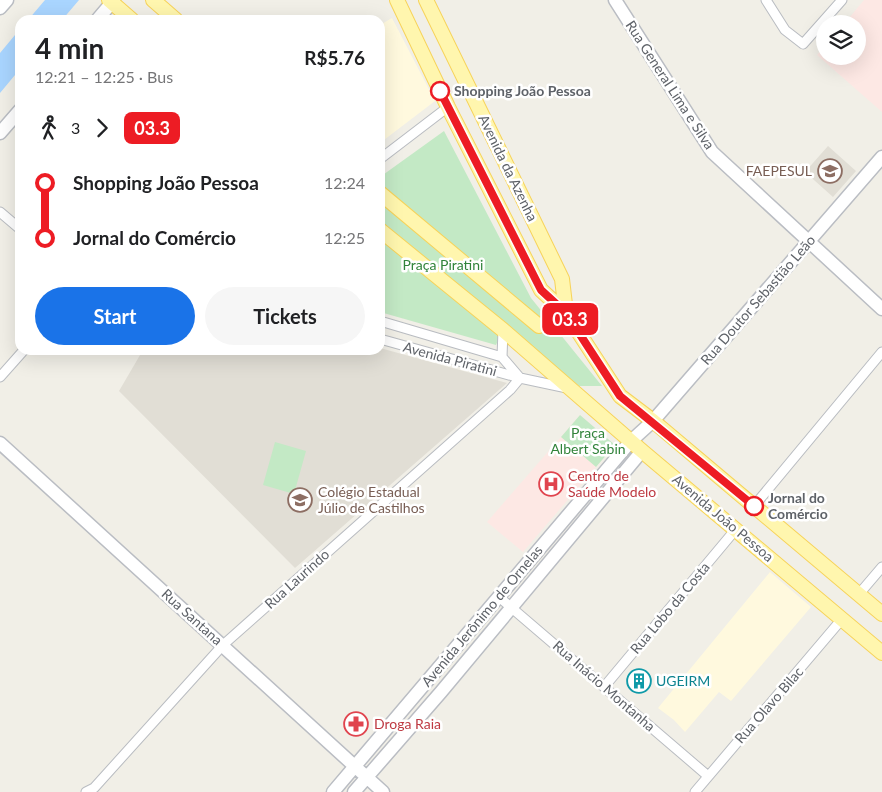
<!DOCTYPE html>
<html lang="en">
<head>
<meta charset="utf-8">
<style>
	body { margin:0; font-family:Lato,sans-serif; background:#f6f6f6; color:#202124; height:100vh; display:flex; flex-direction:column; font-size:19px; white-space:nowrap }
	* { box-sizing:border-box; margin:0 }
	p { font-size:16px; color:#757577 }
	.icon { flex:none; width:28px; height:28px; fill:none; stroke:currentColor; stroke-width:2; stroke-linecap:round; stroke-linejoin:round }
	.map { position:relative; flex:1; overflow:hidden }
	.panel { position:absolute; left:15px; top:15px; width:370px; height:340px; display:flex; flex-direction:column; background:#fff; border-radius:15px; box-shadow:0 5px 20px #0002 }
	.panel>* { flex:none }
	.badge { padding:0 10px; border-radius:8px; font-size:18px; line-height:32px }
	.tools { position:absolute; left:816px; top:15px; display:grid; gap:10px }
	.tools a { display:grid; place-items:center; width:50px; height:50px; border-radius:50%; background:#fff; box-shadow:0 5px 20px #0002; font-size:25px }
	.map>.badge { position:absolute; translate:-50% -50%; box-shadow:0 0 0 2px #fff }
	.legs { display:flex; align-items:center; gap:8px; height:55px; padding:0 20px; font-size:16px }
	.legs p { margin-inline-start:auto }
	.overview { display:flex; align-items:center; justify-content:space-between; height:85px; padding:0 20px }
	h1 { font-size:28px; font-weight:700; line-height:38px }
	.action { display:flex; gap:10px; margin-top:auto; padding:10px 20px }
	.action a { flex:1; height:58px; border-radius:30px; background:#1a73e8; color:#fff; font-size:20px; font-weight:700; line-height:58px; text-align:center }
	.action a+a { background:#f6f6f6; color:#202124 }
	ul { padding:0 20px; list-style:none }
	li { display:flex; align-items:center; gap:18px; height:55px; font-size:19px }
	li i { display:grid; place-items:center; width:8px; height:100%; margin:0 6px; background:currentColor }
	li i::after { content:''; width:12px; height:12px; margin:-6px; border:4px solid; border-radius:50%; background:#fff }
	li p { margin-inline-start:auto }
	li:first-child i { background:linear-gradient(#0000 50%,currentColor 0) }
	li:last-child i { background:linear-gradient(currentColor 50%,#0000 0) }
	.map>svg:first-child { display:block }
</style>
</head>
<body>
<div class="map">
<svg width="882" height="792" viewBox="0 0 882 792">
	<rect width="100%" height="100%" fill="#f1efe7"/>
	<!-- commercial -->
	<path fill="#fff9de" d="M392,18L435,101L380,143V25Z
		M770,572L811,607L731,701L719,692L685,732L674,720L658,708Z"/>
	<!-- education -->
	<path fill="#e1ded5" d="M828,146L856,171L833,197L805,172Z
		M380,348L507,383L295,568L119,391L143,350H380Z"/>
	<!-- medical -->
	<path fill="#fde8e4" d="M864,0H882V112L817,55L825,45V56H858V24H844Z
		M580,415L615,445L523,552L487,522Z"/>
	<!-- green -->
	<path fill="#c3e9c5" d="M444,131L531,298L602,386H579L505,324L496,345L380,312V177Z
		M580,415L615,445L596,467L561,437Z
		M275,442L306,451L294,494L263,485Z"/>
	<!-- water -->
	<path fill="#a9d5ff" d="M45,0H79L62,20H28Z
		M20,29V69L0,93V53Z"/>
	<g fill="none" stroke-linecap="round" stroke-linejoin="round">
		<!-- street casing -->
		<g stroke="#b9bcc1" stroke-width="11">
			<path id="street" d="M766,0L785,30L803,44L842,0
				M380,159L448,107
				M0,212L20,229
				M380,321L502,357
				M503,330L502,357L520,378L567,388
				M0,377L24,350
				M754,506L882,352
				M859,594L882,567
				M499,597L708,776
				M604,687L736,529
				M86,792L94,788L223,645L510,390L520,378L380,339
				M695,792L842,619"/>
		</g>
		<!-- secondary casing -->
		<g stroke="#babdc3" stroke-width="15">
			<path id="secondary" d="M615,0L712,152L882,309
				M0,8L7,0
				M97,20L114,0
				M0,133L20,110
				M0,443L383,792
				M333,792L631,441L653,421L882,157
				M354,792L441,692L642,451"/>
		</g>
		<!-- primary casing -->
		<g stroke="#f7d35a" stroke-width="16">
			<path id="primary" d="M109,0L132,20
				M153,0L176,20
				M397,0L448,107L541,290L566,313L620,396L653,421L882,614
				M426,0L562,279L566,313
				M380,193L539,326L566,313
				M380,230L503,330L642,451L882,653"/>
		</g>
		<!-- street -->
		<use href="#street" stroke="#fff" stroke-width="9"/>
		<!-- secondary -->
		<use href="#secondary" stroke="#fff" stroke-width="12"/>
		<!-- primary -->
		<use href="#primary" stroke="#fff6ae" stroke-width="14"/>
	</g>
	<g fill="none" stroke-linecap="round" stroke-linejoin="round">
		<!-- line-1 casing -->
		<g stroke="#fff" stroke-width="11">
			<path id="line-1" d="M440,91L541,290L566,313L620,396L754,506"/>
		</g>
		<!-- line-1 -->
		<use href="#line-1" stroke="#ed1c24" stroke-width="8"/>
	</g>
	<!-- icons -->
	<defs>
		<g id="university-ring" transform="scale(1.25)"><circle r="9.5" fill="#fff" stroke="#8d6e63" stroke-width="1.5"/><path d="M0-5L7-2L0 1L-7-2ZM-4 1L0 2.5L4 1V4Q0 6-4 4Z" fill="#8d6e63"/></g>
		<g id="hospital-ring" transform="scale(1.25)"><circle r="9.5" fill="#fff" stroke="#e0444e" stroke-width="1.5"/><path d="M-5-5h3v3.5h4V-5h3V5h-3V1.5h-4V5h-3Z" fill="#e0444e"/></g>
		<g id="school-ring" transform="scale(1.25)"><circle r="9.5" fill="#fff" stroke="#8d6e63" stroke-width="1.5"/><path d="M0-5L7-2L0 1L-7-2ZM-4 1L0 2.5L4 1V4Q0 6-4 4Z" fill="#8d6e63"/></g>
		<g id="building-ring" transform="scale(1.25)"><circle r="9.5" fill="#fff" stroke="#0f9aa8" stroke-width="1.5"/><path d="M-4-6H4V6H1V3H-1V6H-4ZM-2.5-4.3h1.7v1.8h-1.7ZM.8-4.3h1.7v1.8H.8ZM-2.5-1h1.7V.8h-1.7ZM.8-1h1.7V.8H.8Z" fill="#0f9aa8"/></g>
		<g id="pharmacy-ring" transform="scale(1.25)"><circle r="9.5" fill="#fff" stroke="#e0444e" stroke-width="1.5"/><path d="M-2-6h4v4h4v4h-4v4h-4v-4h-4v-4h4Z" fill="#e0444e"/></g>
	</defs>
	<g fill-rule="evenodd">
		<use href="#university-ring" x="830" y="171"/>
		<use href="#hospital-ring" x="551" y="484"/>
		<use href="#school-ring" x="300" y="500"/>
		<use href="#building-ring" x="639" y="681"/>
		<use href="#pharmacy-ring" x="356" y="724"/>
	</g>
	<!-- markers -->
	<g fill="#fff" stroke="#ed1c24" stroke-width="2.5">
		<circle cx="440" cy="91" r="9"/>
		<circle cx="754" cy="506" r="9"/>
	</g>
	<g text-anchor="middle" stroke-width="5" stroke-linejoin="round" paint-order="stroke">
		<!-- street labels -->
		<g font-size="14" fill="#5e6268" stroke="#fff">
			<text transform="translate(670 85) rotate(57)" y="5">Rua General Lima e Silva</text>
			<text transform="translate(508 168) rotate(64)" y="5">Avenida da Azenha</text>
			<text transform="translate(758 300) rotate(-49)" y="5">Rua Doutor Sebastião Leão</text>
			<text transform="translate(450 359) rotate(15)" y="5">Avenida Piratini</text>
			<text transform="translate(723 518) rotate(40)" y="5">Avenida João Pessoa</text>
			<text transform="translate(297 579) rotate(-42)" y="5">Rua Laurindo</text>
			<text transform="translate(670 608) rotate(-50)" y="5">Rua Lobo da Costa</text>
			<text transform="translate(482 616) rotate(-50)" y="5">Avenida Jerônimo de Ornelas</text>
			<text transform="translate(192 617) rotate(42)" y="5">Rua Santana</text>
			<text transform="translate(604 686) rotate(41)" y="5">Rua Inácio Montanha</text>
			<text transform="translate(769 705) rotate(-49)" y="5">Rua Olavo Bilac</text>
		</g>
		<!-- stop labels -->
		<g font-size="14" font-weight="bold" fill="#5e6268" stroke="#fff" text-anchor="start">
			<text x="454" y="96">Shopping João Pessoa</text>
			<text x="768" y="503">Jornal do<tspan x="768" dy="16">Comércio</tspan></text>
		</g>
		<!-- education labels -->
		<g font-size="14" fill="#785e54" stroke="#fff" text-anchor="end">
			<text x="812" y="176">FAEPESUL</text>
			<text x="318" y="497" text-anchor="start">Colégio Estadual<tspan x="318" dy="16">Júlio de Castilhos</tspan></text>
		</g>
		<!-- park labels -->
		<g font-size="14" fill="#31833a" stroke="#fff">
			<text x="443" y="270">Praça Piratini</text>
			<text x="588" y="438">Praça<tspan x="588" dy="16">Albert Sabin</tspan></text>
		</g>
		<!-- health labels -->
		<g font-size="14" fill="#be3a42" stroke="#fff" text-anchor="start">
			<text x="568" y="481">Centro de<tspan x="568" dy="16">Saúde Modelo</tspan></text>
			<text x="374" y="729">Droga Raia</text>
		</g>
		<!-- culture labels -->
		<g font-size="14" fill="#0d838f" stroke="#fff" text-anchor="start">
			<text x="656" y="686">UGEIRM</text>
		</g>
	</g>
</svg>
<div class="tools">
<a><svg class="icon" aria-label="layers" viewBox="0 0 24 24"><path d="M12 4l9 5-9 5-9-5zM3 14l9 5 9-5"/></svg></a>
</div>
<b class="badge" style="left:570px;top:319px;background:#ed1c24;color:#fff">03.3</b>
<section class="panel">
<div class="overview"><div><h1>4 min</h1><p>12:21 – 12:25 · Bus</p></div><b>R$5.76</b></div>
<div class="legs"><svg class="icon" aria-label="walk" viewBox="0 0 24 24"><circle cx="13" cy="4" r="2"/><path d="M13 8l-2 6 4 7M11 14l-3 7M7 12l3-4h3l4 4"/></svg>3<svg class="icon" aria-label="forward" viewBox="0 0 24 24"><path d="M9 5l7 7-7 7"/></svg><b class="badge" style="background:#ed1c24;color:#fff">03.3</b></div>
<ul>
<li><i style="color:#ed1c24"></i><b>Shopping João Pessoa</b><p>12:24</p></li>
<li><i style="color:#ed1c24"></i><b>Jornal do Comércio</b><p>12:25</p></li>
</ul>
<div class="action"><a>Start</a><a>Tickets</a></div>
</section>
</div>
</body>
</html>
